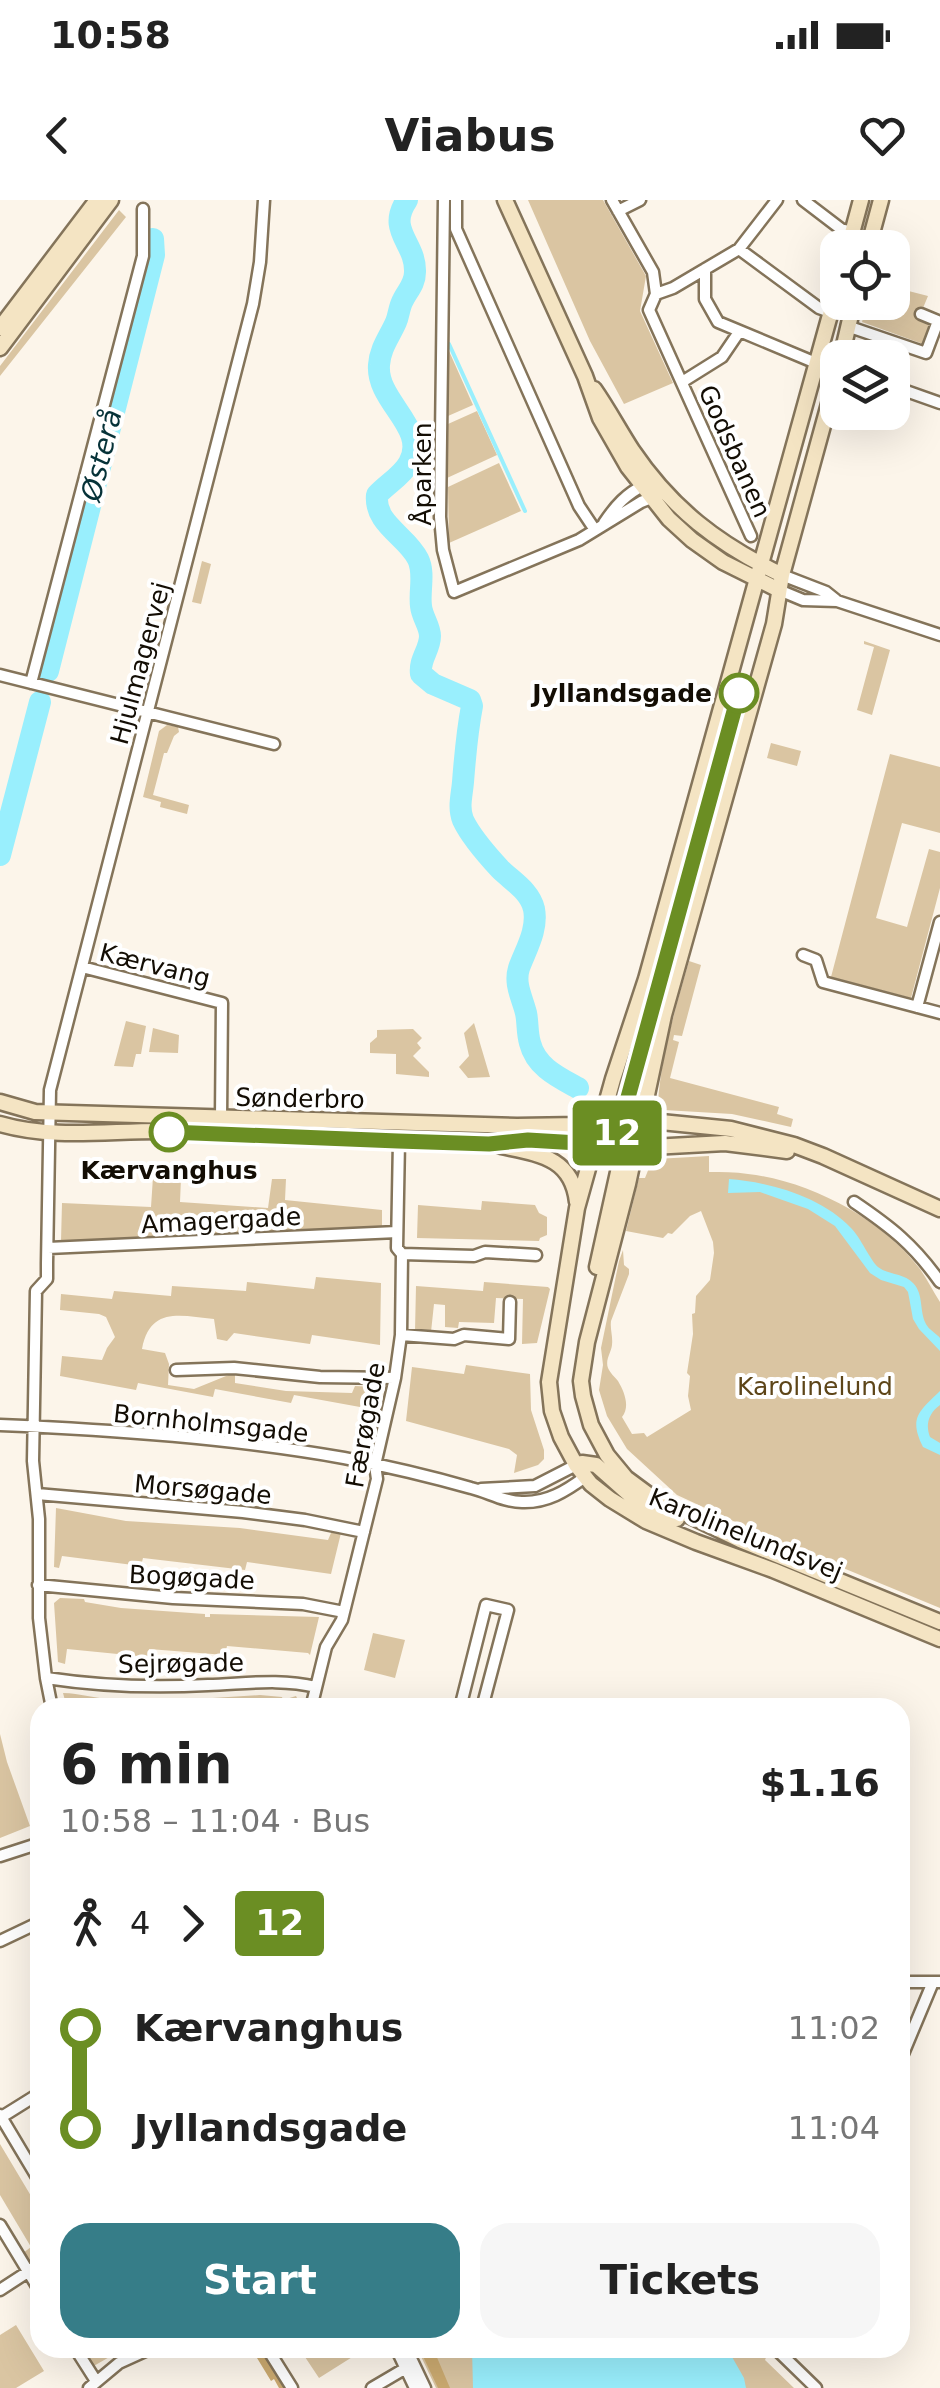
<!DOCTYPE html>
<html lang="en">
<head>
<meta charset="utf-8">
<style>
	body { margin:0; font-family:"DejaVu Sans",sans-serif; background:#f6f6f6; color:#222; height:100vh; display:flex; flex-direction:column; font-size:38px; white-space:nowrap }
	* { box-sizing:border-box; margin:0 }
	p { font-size:32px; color:#767676 }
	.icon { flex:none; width:55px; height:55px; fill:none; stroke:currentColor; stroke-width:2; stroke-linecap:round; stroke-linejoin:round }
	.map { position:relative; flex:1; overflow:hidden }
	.panel { position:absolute; left:30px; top:1498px; width:880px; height:660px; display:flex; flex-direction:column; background:#fff; border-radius:30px; box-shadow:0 10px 40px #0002 }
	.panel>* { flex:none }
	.badge { padding:0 20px; border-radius:8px; font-size:35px; line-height:65px }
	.tools { position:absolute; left:820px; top:30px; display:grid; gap:20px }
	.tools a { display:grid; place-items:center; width:90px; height:90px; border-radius:20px; background:#fff; box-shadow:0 10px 40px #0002; font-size:50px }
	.map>.badge { position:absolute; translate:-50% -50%; box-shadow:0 0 0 5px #fff }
	.legs { display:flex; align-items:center; gap:15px; height:110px; padding:0 30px; font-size:32px }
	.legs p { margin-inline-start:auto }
	.overview { display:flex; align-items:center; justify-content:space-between; height:170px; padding:0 30px }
	h1 { font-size:55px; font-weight:800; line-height:75px }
	.action { display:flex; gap:20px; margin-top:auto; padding:20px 30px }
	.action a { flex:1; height:115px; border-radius:30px; background:#367d88; color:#fff; font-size:40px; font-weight:800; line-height:115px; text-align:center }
	.action a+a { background:#f6f6f6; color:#222 }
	ul { padding:0 30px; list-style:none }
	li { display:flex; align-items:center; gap:35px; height:100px; font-size:38px }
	li i { display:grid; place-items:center; width:15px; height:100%; margin:0 12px; background:currentColor }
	li i::after { content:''; width:25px; height:25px; margin:-12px; border:8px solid; border-radius:50%; background:#fff }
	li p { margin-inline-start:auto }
	li:first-child i { background:linear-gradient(#0000 50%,currentColor 0) }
	li:last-child i { background:linear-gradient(currentColor 50%,#0000 0) }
	.status { display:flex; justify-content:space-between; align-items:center; height:70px; padding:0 50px; background:#fff; direction:ltr }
	.status svg { height:28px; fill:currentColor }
	header { display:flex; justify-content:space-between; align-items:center; height:130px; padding:0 30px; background:#fff; font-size:45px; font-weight:800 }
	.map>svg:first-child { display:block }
</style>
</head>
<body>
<div class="status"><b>10:58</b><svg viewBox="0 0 49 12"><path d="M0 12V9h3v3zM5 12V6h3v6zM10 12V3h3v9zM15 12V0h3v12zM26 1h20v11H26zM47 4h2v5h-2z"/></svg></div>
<header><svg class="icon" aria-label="back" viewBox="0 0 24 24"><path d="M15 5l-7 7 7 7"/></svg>Viabus<svg class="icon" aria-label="heart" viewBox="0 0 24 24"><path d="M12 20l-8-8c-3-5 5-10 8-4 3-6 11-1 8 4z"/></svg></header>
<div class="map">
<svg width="940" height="2188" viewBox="0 0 940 2188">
	<rect width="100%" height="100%" fill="#fcf5ea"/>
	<!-- green -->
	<path fill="#dac5a2" d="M528,0H603L646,76L640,111L673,183L624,204L590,141Z
		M119,10L126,17L0,176V166Z
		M893,87L928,96L918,120L929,125L923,144L862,122L867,103L892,102Z
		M449,151L473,205L448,216Z
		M477,211L497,255L447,278L448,224Z
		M499,263L521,311L449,343L448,287Z
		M202,361L211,364L201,404L192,402Z
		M864,441L890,450L872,515L857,510L874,447L864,444Z
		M167,525L178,527L179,532L174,536L167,553H164L153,595L189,605L187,614L160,607L161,602L143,597L159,531Z
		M771,543L801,551L797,566L767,558Z
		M890,554L940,567V633L902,623L876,718L907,727L929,649L940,652V688L911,798L831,777Z
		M689,761L701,765L682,836L674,835L673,840L679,842L670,878L779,907L777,914L793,919L791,927L732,914L664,910L658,903C661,855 676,807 689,761Z
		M126,821L146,826L141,854H136L133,867L114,866Z
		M474,823L490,877L468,878L459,867L469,856L464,833Z
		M153,828L179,835L178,853L149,852Z
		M413,829L422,838L417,843L421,848L413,856L429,872V877L396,874V854L370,853V843L377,837V830Z
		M709,956V972C722,972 735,972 748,974C810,981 882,1019 920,1069C927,1079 933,1091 940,1102V1408L768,1337L677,1295L627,1249L607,1216L599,1190L603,1165L601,1148L619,1061L623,1050L624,1065L629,1069V1074L611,1121C610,1130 613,1136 612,1145C611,1153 605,1160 608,1168C610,1173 615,1177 618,1181C625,1193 630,1207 622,1217L632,1234L644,1233L647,1237L691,1210L688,1196L690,1176L687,1173L693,1134L692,1114L695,1113L696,1096L710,1080L714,1053L713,1042L701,1011L690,1016L672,1034L668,1033L663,1038L626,1031L639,978H645L651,963L656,959Z
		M153,977L181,978L180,1002L268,1008L272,979H286L285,1000L382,1010V1028L61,1041L62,1003L151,1007Z
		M482,1001L535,1005L539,1013L547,1017V1035L540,1038L539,1041L417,1038L418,1005L481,1010Z
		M316,1077L381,1083L380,1145L312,1135L310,1144L234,1133L227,1141L217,1139L214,1119C181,1116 150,1106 142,1149L165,1153L169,1164L168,1185L194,1189L231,1174L235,1175V1183L286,1191L352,1193L355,1186L378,1187L371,1209L294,1195L291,1203L215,1189L213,1197L138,1183L136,1190L60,1176L62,1156L102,1160L107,1148L115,1137L106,1117L99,1114L60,1110L61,1094L112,1099L114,1091L171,1096L172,1086L246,1091L247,1082L314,1089Z
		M484,1082L548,1087L550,1089L537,1143L522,1144L523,1099L496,1098L494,1123L459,1122L458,1128L445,1127V1105L434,1104L431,1132L415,1131L416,1086L483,1091Z
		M466,1165L530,1174L531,1210L544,1250V1259L538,1265L514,1273L517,1255L509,1249L406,1221L412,1167L464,1174Z
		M56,1308L126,1321L240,1328L328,1340L331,1333H341L331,1374L247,1362L245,1370L143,1358L141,1366L62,1356L59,1368L54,1367Z
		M60,1398L84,1399L85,1402L121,1408L205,1414V1417H210V1414L319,1417L310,1455L308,1453L227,1446L225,1455L149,1449L148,1457L67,1449L65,1464L58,1462L54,1403Z
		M373,1433L405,1440L395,1478L364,1470Z
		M63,1493C80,1493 95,1499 112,1499V1502L116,1503L117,1499L165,1501L260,1495L282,1497L283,1500L296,1496L298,1500L297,1508H67Z
		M0,1534L7,1562L30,1626L0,1638Z
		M0,1944L40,2011V2057L32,2061L27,2059L23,2053L31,2047L0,1995Z
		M16,2125L44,2171L16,2188H0V2135Z
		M83,2148L91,2150L93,2148H125L92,2167L81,2151Z
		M299,2148H364L365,2149L319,2178Z
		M417,2148H770L765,2160L794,2188H436Z"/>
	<!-- forest -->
	<path fill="#cbaa70" d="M251,2148H262L288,2188H279L274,2179L271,2181Z
		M419,2148H433L450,2188H438Z"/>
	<!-- water -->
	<path fill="#99effd" d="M729,979C770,982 822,997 851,1028C861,1038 870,1060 878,1067C888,1075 904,1073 913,1083C925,1095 918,1114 928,1127C929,1129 939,1136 940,1138V1151L919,1129L913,1119L908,1092L904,1087L881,1080L870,1073L835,1026L808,1009L760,992L728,993Z
		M940,1191V1205C929,1213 925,1224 930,1237L940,1243V1255L923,1247C908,1217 920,1211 940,1191Z
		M472,2148H727L744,2178L746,2188H473Z"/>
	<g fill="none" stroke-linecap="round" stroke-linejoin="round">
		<!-- stream -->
		<path stroke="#99effd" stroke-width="4" d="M449,144L525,311"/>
		<!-- river -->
		<path stroke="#99effd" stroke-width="22" d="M407,0C386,31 416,42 415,72C415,84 408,90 403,100C399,107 399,115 396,122C390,136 380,148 379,165C376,202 429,228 409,263C402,276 387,284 377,295C374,324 407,336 418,359C425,373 419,391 421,406C422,417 430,426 430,436C430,450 419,459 421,474L433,484L470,500L472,506C467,532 465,556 463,582C462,595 458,607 463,620C471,637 487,655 500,669C512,681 530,691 534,709C538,730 526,749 519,768C514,784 522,797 526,813C528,822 527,833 530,843C536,867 558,877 578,888
			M48,471L154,55L153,39
			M0,655L40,502"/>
		<!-- street casing -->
		<g stroke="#84745a" stroke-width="15">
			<path id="street" d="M444,0L440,317L443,350L454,392L579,340L641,302L656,296
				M456,0V29L579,306L595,330
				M612,0L653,72L656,94L649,110L751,336
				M803,0L841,29L852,32
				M618,11L640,0
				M739,49L819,108L830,112
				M705,69V99L718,122L816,163
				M656,94L673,88L739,49L777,0
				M847,126L926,153L938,121L921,114
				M682,182L722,157L739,132
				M892,186L940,203
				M604,323C616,305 626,294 646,284
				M782,375L826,392L836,400
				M779,390L803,400L837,401L940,435
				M0,475L274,544
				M31,483L143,56V9
				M803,755L816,760L823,782L940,813
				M82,767L222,803L221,918
				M917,807L940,722
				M854,1002C891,1027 914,1045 940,1082
				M48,1048L397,1032
				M402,1054L474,1056L485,1052L536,1055
				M401,1135L454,1139L464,1135L509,1139L510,1102
				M176,1170L234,1168L320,1177L395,1178
				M0,1225C115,1230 231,1238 344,1258C386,1266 429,1276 471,1288C488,1292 504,1302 522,1302C547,1303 566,1291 585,1277
				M481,1289L535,1286L576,1265
				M37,1294L243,1312L305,1320L364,1332
				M38,1385L173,1398L303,1404L344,1412
				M46,1478C99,1486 154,1488 208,1485C244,1484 280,1478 316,1487
				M52,1508L46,1478L39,1418V1319L33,1261L36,1091L47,1079V1063L50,890L253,104L260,62L264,0
				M311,1508L326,1447L342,1420L377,1279L375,1265L395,1178L401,1135L402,1054L397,1048L399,941
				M460,1508L486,1405L508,1410L482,1508
				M0,1656L34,1645
				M0,1741L40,1722
				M900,1782H940
				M900,1861L933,1782
				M0,1915L40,1982
				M0,1918L40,1893
				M0,2025L40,2091
				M0,2090L40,2064
				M75,2148L96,2181
				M267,2148L292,2188
				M396,2148L415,2188
				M406,2148L425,2188
				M781,2148L779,2152L816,2188
				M89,2188L119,2163L152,2148
				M372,2188L406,2168"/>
		</g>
		<!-- secondary casing -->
		<g stroke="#84745a" stroke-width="19">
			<path id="secondary" d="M505,0L585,176L600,218L628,267L669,319L692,340L723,362L779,390
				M848,48L861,0
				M868,48L881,0
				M838,86L646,779L613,879L577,1008L549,1182L552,1211L561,1237L576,1265L591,1284L610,1299L646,1321L696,1342L773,1370L940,1439
				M0,128L97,0
				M0,148L111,0
				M841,158L854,102
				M838,171L782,375L774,424L664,815L628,984L587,1142L581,1181L583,1196L591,1225L607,1255L626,1278L653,1298L740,1340L940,1422
				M594,189C608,209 619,230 632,250C672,309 718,344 782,375
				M0,902L35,912L517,926L579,925L641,920L731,929L794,945L823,956L940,1009
				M0,924C55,940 111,930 167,931C274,935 382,940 489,944L528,940L652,947L725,943L787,951
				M501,946C538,954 572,957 577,1002
				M597,1067L624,945L618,932L601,923
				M576,1265L582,1263L596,1265L631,1296L661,1314L677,1319"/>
		</g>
		<!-- street -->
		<use href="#street" stroke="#fff" stroke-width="10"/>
		<!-- secondary -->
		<use href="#secondary" stroke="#f4e4c3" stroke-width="14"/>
	</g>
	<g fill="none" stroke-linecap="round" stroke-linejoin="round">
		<!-- line-1 casing -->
		<g stroke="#fff" stroke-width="22">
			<path id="line-1" d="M169,932L398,941L489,944L528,940L612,945L624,912L739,493"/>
		</g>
		<!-- line-1 -->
		<use href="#line-1" stroke="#6b8e23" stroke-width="15"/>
	</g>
	<!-- markers -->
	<g fill="#fff" stroke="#6b8e23" stroke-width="5">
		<circle cx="739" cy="493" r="18"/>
		<circle cx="169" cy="932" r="18"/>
	</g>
	<g text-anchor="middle" stroke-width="8" stroke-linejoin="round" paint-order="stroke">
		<!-- street labels -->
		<g font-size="25" fill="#130d04" stroke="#fff">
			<text transform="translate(735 251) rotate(66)" y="9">Godsbanen</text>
			<text transform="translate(422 274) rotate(-90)" y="9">Åparken</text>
			<text transform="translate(140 463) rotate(-75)" y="9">Hjulmagervej</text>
			<text transform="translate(155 765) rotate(14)" y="9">Kærvang</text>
			<text transform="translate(300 898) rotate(1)" y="9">Sønderbro</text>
			<text transform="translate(221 1020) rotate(-3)" y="9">Amagergade</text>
			<text transform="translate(211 1223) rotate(6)" y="9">Bornholmsgade</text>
			<text transform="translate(365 1225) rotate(-80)" y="9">Færøgade</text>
			<text transform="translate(203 1289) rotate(5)" y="9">Morsøgade</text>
			<text transform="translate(746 1334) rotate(22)" y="9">Karolinelundsvej</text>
			<text transform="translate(192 1377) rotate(3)" y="9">Bogøgade</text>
			<text transform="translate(181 1463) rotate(-1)" y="9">Sejrøgade</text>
		</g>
		<!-- stop labels -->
		<g font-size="25" font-weight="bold" fill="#130d04" stroke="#fff" text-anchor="end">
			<text x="712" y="502">Jyllandsgade</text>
			<text x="169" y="979" text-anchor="middle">Kærvanghus</text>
		</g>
		<!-- park labels -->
		<g font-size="25" fill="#5d4518" stroke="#fff">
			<text x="815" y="1195">Karolinelund</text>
		</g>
		<!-- water labels -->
		<g font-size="28" font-style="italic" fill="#063238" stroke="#fff">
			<text transform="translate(101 255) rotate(-76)" y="10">Østerå</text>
		</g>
	</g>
</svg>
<div class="tools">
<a><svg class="icon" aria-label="locate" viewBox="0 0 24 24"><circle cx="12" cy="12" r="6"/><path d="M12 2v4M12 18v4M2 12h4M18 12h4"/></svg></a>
<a><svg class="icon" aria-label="layers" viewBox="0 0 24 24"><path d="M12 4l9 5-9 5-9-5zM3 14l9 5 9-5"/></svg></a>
</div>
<b class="badge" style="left:617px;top:933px;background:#6b8e23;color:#fff">12</b>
<section class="panel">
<div class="overview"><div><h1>6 min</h1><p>10:58 – 11:04 · Bus</p></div><b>$1.16</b></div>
<div class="legs"><svg class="icon" aria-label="walk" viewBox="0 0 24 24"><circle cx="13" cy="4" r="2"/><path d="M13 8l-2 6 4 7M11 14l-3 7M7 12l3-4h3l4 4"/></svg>4<svg class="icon" aria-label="forward" viewBox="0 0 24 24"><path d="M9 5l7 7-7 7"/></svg><b class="badge" style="background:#6b8e23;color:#fff">12</b></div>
<ul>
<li><i style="color:#6b8e23"></i><b>Kærvanghus</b><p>11:02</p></li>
<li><i style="color:#6b8e23"></i><b>Jyllandsgade</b><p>11:04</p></li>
</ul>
<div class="action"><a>Start</a><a>Tickets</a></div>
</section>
</div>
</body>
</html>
